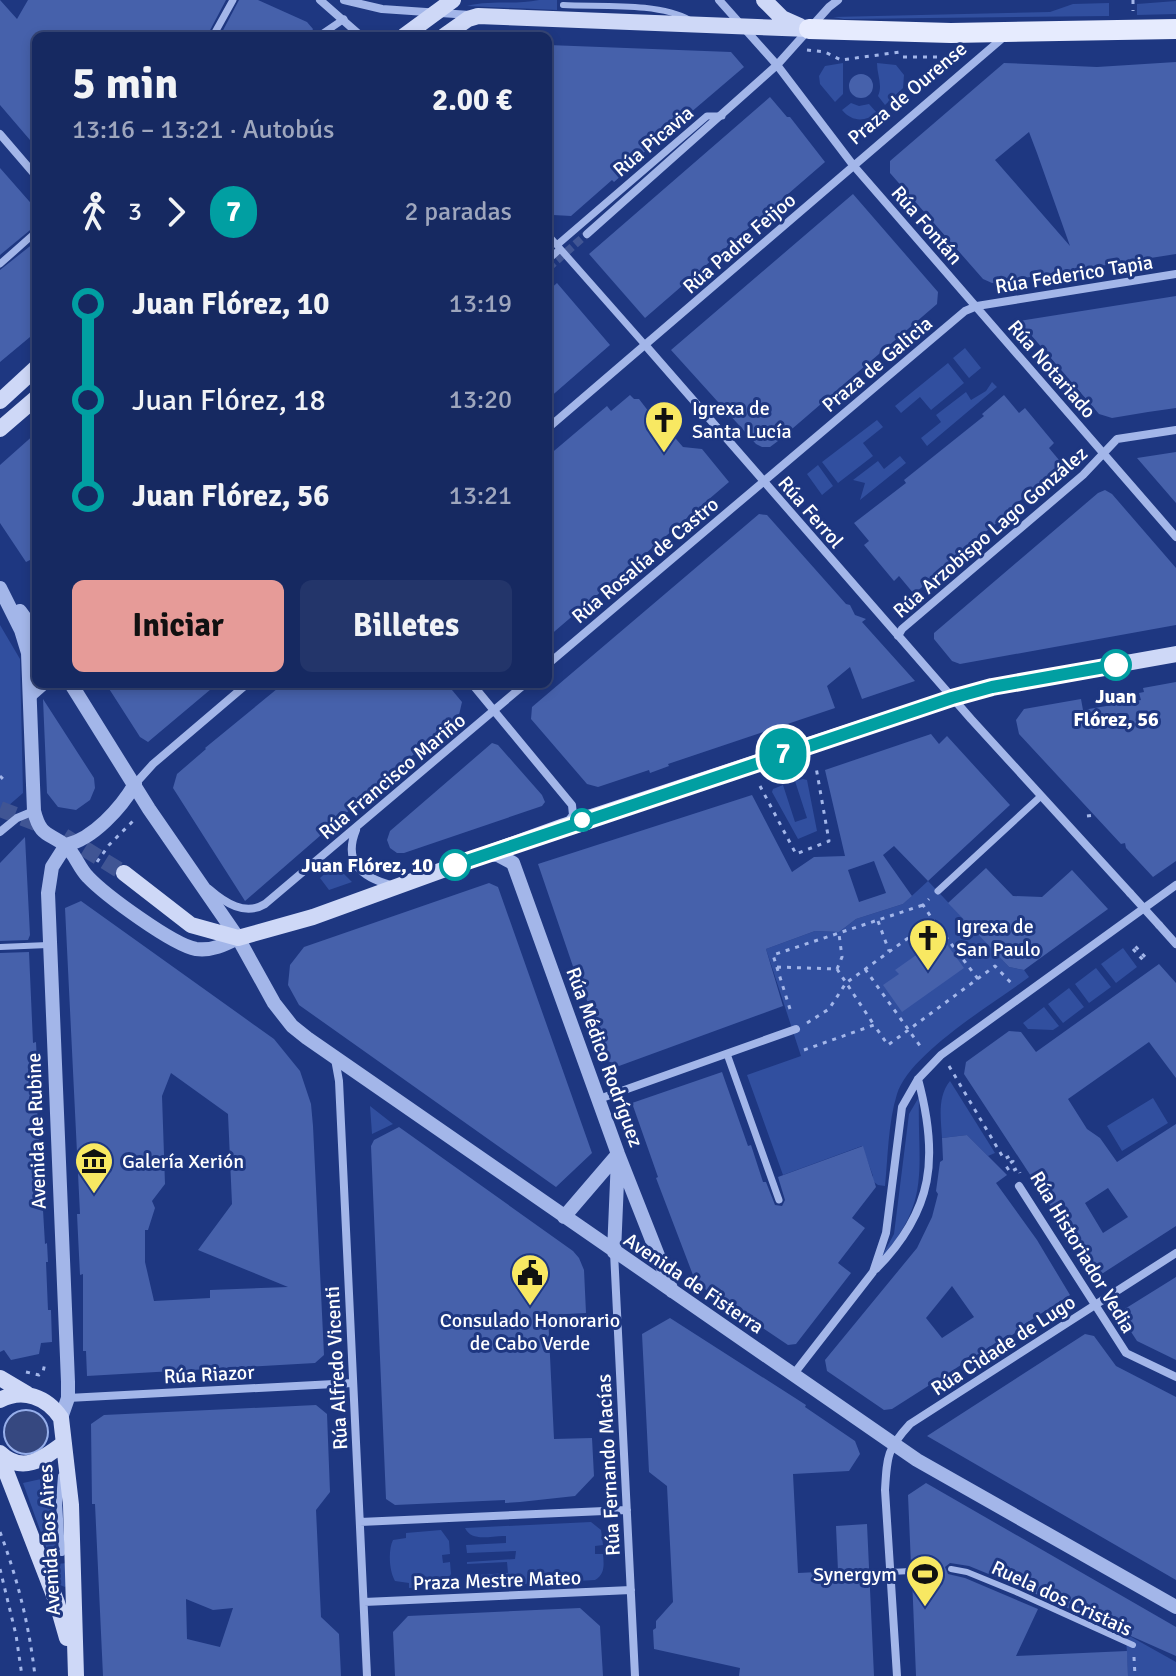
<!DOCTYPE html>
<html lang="es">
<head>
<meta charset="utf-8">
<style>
	body { margin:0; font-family:Signika,sans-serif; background:#23356a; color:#f1f3f6; height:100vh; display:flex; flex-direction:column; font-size:30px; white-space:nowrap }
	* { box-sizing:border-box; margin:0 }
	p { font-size:26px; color:#9ea6bd }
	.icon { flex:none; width:44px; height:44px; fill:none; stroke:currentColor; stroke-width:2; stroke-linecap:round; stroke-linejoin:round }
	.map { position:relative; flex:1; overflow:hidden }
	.side { position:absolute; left:32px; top:32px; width:520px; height:656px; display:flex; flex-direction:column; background:#162961; border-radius:12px; box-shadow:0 4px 12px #0003,0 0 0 2px #354576 }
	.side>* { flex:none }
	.badge { padding:0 16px; border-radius:26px; font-size:28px; line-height:52px }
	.map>.badge { position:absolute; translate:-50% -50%; box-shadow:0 0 0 4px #fff }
	.legs { display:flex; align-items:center; gap:12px; height:88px; padding:0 40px; font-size:26px }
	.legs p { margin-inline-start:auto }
	.head { display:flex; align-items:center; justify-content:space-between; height:136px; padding:0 40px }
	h1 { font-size:44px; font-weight:700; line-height:60px }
	.primary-button { display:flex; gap:16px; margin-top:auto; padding:16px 40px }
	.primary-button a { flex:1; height:92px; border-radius:12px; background:#e69b98; color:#111; font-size:32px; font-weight:700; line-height:92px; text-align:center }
	.primary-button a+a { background:#23356a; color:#f1f3f6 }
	ul { padding:0 40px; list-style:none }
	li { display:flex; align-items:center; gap:28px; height:96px; font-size:30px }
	li i { display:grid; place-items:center; width:12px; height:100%; margin:0 10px; background:currentColor }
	li i::after { content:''; width:20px; height:20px; margin:-10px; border:6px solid; border-radius:50%; background:#162961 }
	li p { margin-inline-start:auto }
	li:first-child i { background:linear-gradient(#0000 50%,currentColor 0) }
	li:last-child i { background:linear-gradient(currentColor 50%,#0000 0) }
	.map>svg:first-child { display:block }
</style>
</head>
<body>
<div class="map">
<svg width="1176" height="1676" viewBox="0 0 1176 1676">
	<rect width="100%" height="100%" fill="#1e3781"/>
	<!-- green -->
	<path fill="#314f9f" d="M539,0H557V10L467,6C489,0 516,5 539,0Z
		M1176,1V14L1137,15V4Z
		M1109,3V16L844,19L833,17L1050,12L1073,4Z
		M843,63V94L835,102L820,84L819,76L825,66Z
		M877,63L896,65L904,75L903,88L885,105L878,96C883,85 877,75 877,63Z
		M851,103L859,106L869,104L877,113C865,122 852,122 842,110Z
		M965,348L981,368L969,378L953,358Z
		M948,363L964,383L931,410L920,397L901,413L895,406Z
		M992,382L997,387L927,446L921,438L941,422L936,415L966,392L971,400L986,391Z
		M877,420L883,427L863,443L873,456L838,483L822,462Z
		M900,456L906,463L860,500L865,483L853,480L878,461L884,469Z
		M818,465L833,486L822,495L807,474Z
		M0,625L20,659L23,793L0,813Z
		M803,779L807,780L817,831L798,839L772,792L773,789L783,785L795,822L807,818L795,781Z
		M339,861L343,873L352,882L329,890L320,878Z
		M928,881L1009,967L1024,970L1029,977C993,1004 910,1053 897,1094C888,1123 888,1157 885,1186L878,1185L870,1179L873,1176L862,1146L783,1175L747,1075L801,1056L766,949L815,931L839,932L856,919L903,904Z
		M1123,948L1137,967L1116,983L1101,964Z
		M1096,968L1111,987L1089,1003L1075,984Z
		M1069,988L1084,1007L1063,1023L1048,1004Z
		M1044,1007L1059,1026L1053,1030L1028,1029L1023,1023Z
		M950,1081L995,1153L988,1156L967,1135L942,1138C941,1119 937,1097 950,1081Z
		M919,1097C917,1167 932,1201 881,1258L894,1234L909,1114Z
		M1153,1098L1168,1123L1122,1151L1107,1126Z
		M370,1106L393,1124L372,1134Z
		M50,1477L57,1564L67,1563L69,1584L65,1587L60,1585L23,1483Z
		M591,1522L601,1530L603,1545L595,1546V1554H603C604,1565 605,1574 595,1580L467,1587L469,1580L476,1575L508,1573L507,1562L467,1564V1562L515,1559L516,1551L467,1553L466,1545L506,1543V1536C492,1535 472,1543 465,1528Z
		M441,1530L449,1541L450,1554L442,1555L443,1563L450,1562L451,1574L444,1586L409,1588V1583L395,1581C389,1571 388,1550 393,1540L406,1538V1533Z
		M1126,1634L1176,1662V1676H1128Z"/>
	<!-- water -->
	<path fill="#364880" stroke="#96aeea" stroke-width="2" d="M4 1432a22 22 0 1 1 44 0a22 22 0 1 1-44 0Z"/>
	<!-- building -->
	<path fill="#4661ab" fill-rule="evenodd" d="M0,0L17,19L28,0H226L207,36H36V147L0,105Z
		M239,0H258L307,22L313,29L309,36H220Z
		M548,45L731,52L744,67L642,154L644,156L614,182L612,180L571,216L553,215L548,209Z
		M1176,62V254L992,283L983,279L890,173V161L1004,63L1097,67ZM1029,132L1037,153L1070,246L995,160Z
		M849 86a12 12 0 1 1 24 0a12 12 0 1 1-24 0Z
		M770,97L787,117H790L825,162L645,318L589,254Z
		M0,168L36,209L35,226L0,255Z
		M853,194L938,292L937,304L778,441L770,447H762L756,444L671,350Z
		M34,243V245L36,243V332L0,362V270Z
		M557,283L610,345L548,399V291Z
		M1176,296V408L1148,412L1112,418L1099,414L1019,321Z
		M630,395L634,399H639L649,412L651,410L683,447L702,449L729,482L548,637V456L607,406L611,411Z
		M1004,395L1019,413L1025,408L1054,443L1049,448L1064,466L1013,506L1015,508L935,573L936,575L914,594L899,576L894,581L864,545L869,541L854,523L906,483L904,480L984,416L982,414Z
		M36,433V557L26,562L0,523V465Z
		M1176,452V503L1137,458Z
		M1105,490L1112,494L1176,568V625L960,664L952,661L934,639V633L1098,493Z
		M759,514L767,515L846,604L850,605L855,615L866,619L862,622L915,681L862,699L850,667L827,686L835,708L668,764L669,766L650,773L649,770L598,787L587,784L531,719L532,707Z
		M1176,682V861L1153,877L1126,848L1125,843L1121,844L1019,734L1016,720L1024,709L1081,699L1083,710L1141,700L1139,693L1144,692L1143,688Z
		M106,684H217L148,742L140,737Z
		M283,684H447L462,702L459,715L245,901L173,788L177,774L206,749L205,748Z
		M43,699L94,778L95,788L90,800L76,810L58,807L47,793Z
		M931,734L939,744L947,736L1010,805L928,881L894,846L883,855L912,896L903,904L856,919L839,932L815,931L766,949L783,1006L619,1066L608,1061L581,983L579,984L538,864L752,795L792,872L814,857L845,856L825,770ZM874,861L886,893L859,902L848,870Z
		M492,743L498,745L542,795L545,802L542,806L404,853H397L390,848L387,840L390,831Z
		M25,837L30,935L28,940L0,941V863Z
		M986,868L1013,896L1042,897L1072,870L1108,909L1024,970L1009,967L948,903Z
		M489,883L498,887L592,1153L556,1187L299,1005L288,985L290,965L304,947Z
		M81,901L274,1039L300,1071L311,1104L313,1126L324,1355L315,1363L87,1376L86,1351H83V1274L80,1275L78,1235L77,1214H80L65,908ZM171,1073L228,1114L232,1204L198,1250L288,1287L210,1290V1298L154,1301L145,1262V1230H148L155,1208L152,1201L165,1184L162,1096Z
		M935,928L964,968L902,1012L883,985L899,974L895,970L919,953L913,943Z
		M29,952L33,1043L36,1042L38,1084H36L37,1108L45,1244L47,1243L48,1262H46L48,1310H51L52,1342L41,1343L39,1354L11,1360L4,1350L0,1352V953Z
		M1159,964L1176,983V1078L1149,1042L1068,1099L1087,1129L1100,1138L1117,1162L1176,1124V1226L1097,1277L964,1074L966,1062L1009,1031L1021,1032L1036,1052ZM1108,1188L1128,1217L1103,1233L1085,1203Z
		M722,1072L748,1146L751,1145L763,1182H766L775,1205L782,1206L785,1200L778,1177L863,1146L876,1187L852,1218L865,1228L838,1263L851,1273L796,1344L788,1345L696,1283L656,1178L658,1177L632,1103Z
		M399,1127L573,1251L579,1258L584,1270L586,1313L548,1315L554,1439L592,1438L594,1476L575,1496L520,1502L505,1503V1500L395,1505L386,1499L371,1146L374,1140Z
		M967,1135L1007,1175L996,1183L1037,1240L1070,1295L1020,1327L1021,1329L1009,1337L1008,1335L892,1409L884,1410L827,1371L825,1360L917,1248L932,1217L938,1194L936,1191L940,1162L943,1160L942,1138ZM952,1286L974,1317L942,1338L926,1318Z
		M1176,1277V1360L1137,1341L1122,1318L1123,1310Z
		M670,1318L806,1405L805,1407L855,1441L860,1454L849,1471L793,1474L798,1573L838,1571L836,1526L867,1524L874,1676H739L740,1668L654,1649L653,1630L656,1628V1621L673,1602L667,1486L649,1472L642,1334Z
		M1085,1334L1094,1336L1116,1366L1176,1397V1580L927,1436Z
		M316,1405L327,1414L330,1492L316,1510L321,1617L339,1634L341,1676H103L95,1504H92L91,1424L104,1415ZM186,1599L213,1610L233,1608L220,1647L187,1639Z
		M926,1483L1176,1627V1656L1018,1586L969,1566L950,1563L945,1567L948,1574L965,1578L1038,1609L1016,1656L1127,1651L1128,1676H916L912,1577L917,1570L911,1565L908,1495Z
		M580,1608L600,1626L603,1676H395L393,1632L408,1616Z"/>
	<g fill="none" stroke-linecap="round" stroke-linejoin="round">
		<!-- minor-tunnel -->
		<path stroke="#405594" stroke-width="8" stroke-dasharray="8 4" stroke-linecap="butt" d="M548,268L587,234"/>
		<!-- secondary-tunnel -->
		<path stroke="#405594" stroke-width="16" stroke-dasharray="16 8" stroke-linecap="butt" d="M0,809L36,823
			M64,836L124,873"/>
		<!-- path -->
		<path stroke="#a3b6e9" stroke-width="3" stroke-dasharray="4 6" stroke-linecap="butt" d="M1133,0V11
			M807,50L825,52L841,60L900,52
			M903,57H960
			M1061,272L1062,277
			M0,776L4,780
			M760,786L796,854L829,841L816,767
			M1087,816L1095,815
			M97,862L109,845L133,821
			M933,920L978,979
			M878,921L889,951
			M1133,949L1143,960L1146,958L1135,946
			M777,967L837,969L874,1025
			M837,969L842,957L839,934
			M865,969L923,1050
			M790,1009L773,955L923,905
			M807,1023L829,1009L846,983L933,920L923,905L929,899
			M804,1050L874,1025L888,1045L995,966L1014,986
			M949,1066L1004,1159L1010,1156L1013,1161L1006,1166L1010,1172L1018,1168L1020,1173
			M26,1372L39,1375L43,1372L45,1363
			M0,1532C18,1580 29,1625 35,1676
			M0,1569L16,1635L22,1676
			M1134,1657L1135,1676"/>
		<!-- service -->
		<path stroke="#a3b6e9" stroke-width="6" d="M563,5C600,7 658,2 690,20
			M0,947L48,945
			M61,1476L59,1502L62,1553
			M951,1569L967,1572L1016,1592L1133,1645
			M890,1572L911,1571"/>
		<!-- pedestrian -->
		<path stroke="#a3b6e9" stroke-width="7" d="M213,36L233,0
			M319,36L344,19
			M548,235L646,346
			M557,245L707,116H722
			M548,260L560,249
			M0,264L36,232
			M938,891L1041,796
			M727,1054L779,1200"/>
		<!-- minor -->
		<path stroke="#a3b6e9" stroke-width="8" d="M320,0L361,36
			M344,0L382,9L470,15
			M719,0L777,65L853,165L1176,537
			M0,134L36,176
			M587,234L777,65L829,7L838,0
			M646,346L971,719L1130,893
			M548,428L1005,36
			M898,636L902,629L1083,475L1117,439L1176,430
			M548,664L965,311L977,306L1176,274
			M472,684L572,805L573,815L567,823
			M30,699L47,684
			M135,784L153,764L247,684
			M356,830C343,862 361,877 391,885
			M0,832L17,818L34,811
			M209,889C225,903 245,916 265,904L525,684
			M1159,925L1176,944
			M335,1059L339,1081L367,1676
			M599,1099L796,1029
			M1019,1186L1126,1353L1176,1377
			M614,1252L635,1676
			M876,1269C934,1210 939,1157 918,1079
			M793,1375L873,1272L886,1233L902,1107L918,1079L941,1055L1176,885
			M68,1398L353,1383
			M360,1522L627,1510
			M364,1602L631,1590
			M897,1676L885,1490C887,1456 887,1449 910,1424L1176,1253"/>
		<!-- tertiary -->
		<path stroke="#a3b6e9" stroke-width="14" d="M0,588L21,630L28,653L34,811C41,839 50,832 66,846C75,854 79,868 88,877C105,895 173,945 196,949C212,951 224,945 238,938
			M20,611L36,633
			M71,684L149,809L238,938L274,1003L292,1026L307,1038L917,1460L1176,1607
			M66,845C93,839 121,808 135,784
			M484,854L498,855L513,863L618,1154L672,1291
			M564,1217L618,1154
			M614,1252L618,1158
			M61,1418L68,1398V1382L48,893L52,867L66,845"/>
		<!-- secondary -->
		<path stroke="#ced8f7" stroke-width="16" d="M764,0L782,18L800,26
			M404,36L453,0
			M444,36L468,19L478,16L809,29
			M0,401L36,368
			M0,429L36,398
			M124,873L191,925L238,938L313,917L564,826L952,698L992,687L1176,654
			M0,1378L27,1394
			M0,1400C23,1388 47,1397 61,1418L71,1505L76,1676
			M0,1453C23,1475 44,1458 64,1443
			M0,1456L57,1603L67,1638"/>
		<!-- primary -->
		<path stroke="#e6ebfe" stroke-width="20" d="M809,29L951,33L1176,29"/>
		<!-- minor-bridge -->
		<path stroke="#a3b6e9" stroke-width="8" d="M1130,893L1159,925"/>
	</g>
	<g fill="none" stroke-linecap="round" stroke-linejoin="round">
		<!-- line-1 casing -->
		<g stroke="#fff" stroke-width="18">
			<path id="line-1" d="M455,865L952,698L992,687L1116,665"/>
		</g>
		<!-- line-1 -->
		<use href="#line-1" stroke="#019fa2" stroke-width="12"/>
	</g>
	<!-- icons -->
	<defs>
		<g id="church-pin" transform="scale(2)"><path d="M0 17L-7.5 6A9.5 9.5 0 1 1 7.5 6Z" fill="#f8e862" stroke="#1e3781"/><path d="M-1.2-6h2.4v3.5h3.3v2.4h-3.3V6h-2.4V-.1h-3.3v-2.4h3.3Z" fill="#111"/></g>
		<g id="museum-pin" transform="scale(2)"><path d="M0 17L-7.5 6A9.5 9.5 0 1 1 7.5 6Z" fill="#f8e862" stroke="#1e3781"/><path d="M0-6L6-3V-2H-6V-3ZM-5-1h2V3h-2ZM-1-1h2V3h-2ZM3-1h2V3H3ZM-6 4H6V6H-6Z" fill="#111"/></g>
		<g id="civic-pin" transform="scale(2)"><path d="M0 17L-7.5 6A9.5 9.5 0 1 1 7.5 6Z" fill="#f8e862" stroke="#1e3781"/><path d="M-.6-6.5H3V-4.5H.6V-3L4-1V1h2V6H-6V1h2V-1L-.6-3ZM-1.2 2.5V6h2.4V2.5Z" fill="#111"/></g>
		<g id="stadium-pin" transform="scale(2)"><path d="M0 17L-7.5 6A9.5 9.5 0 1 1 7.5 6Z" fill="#f8e862" stroke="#1e3781"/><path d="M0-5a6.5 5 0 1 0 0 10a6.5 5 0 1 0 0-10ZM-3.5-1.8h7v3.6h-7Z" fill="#111"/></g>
	</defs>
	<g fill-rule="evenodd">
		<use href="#church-pin" x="664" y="420"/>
		<use href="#church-pin" x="928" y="938"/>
		<use href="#museum-pin" x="94" y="1161"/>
		<use href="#civic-pin" x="530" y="1273"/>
		<use href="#stadium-pin" x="925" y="1574"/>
	</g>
	<!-- markers -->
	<g fill="#fff" stroke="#019fa2" stroke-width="4">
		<circle cx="1116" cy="665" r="14"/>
		<circle cx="582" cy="820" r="10"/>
		<circle cx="455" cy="865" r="14"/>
	</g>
	<g text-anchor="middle" stroke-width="6" stroke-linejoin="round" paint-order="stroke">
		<!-- street labels -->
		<g font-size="20" fill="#fff" stroke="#1e3781">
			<text transform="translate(907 93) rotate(-40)" y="7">Praza de Ourense</text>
			<text transform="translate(653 141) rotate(-40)" y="7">Rúa Picavia</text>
			<text transform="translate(927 225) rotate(49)" y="7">Rúa Fontán</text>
			<text transform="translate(739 243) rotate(-41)" y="7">Rúa Padre Feijoo</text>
			<text transform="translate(1074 274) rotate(-9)" y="7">Rúa Federico Tapia</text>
			<text transform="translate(877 364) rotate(-40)" y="7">Praza de Galicia</text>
			<text transform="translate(1052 369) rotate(49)" y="7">Rúa Notariado</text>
			<text transform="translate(811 512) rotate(49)" y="7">Rúa Ferrol</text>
			<text transform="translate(990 532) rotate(-41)" y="7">Rúa Arzobispo Lago González</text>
			<text transform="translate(645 560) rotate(-40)" y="7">Rúa Rosalía de Castro</text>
			<text transform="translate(392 776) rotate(-40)" y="7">Rúa Francisco Mariño</text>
			<text transform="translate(605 1057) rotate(70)" y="7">Rúa Médico Rodríguez</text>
			<text transform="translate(36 1131) rotate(-92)" y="7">Avenida de Rubine</text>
			<text transform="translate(1083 1252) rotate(59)" y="7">Rúa Historiador Vedia</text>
			<text transform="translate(694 1283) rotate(34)" y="7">Avenida de Fisterra</text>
			<text transform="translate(1003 1345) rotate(-33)" y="7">Rúa Cidade de Lugo</text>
			<text transform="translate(336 1368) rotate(-93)" y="7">Rúa Alfredo Vicenti</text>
			<text transform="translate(209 1374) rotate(-3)" y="7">Rúa Riazor</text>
			<text transform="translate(608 1465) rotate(-93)" y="7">Rúa Fernando Macías</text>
			<text transform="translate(49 1540) rotate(-93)" y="7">Avenida Bos Aires</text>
			<text transform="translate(497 1580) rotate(-2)" y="7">Praza Mestre Mateo</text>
			<text transform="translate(1062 1598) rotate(25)" y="7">Ruela dos Cristais</text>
		</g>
		<!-- poi labels -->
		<g font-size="20" fill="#fff" stroke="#1e3781" text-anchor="start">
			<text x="692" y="415">Igrexa de<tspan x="692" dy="23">Santa Lucía</tspan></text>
			<text x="956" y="933">Igrexa de<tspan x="956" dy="23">San Paulo</tspan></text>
			<text x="122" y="1168">Galería Xerión</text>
			<text x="530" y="1327" text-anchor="middle">Consulado Honorario<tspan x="530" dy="23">de Cabo Verde</tspan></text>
			<text x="897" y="1581" text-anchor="end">Synergym</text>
		</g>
		<!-- stop labels -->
		<g font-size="20" font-weight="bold" fill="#fff" stroke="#1e3781">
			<text x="1116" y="703">Juan<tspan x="1116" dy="23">Flórez, 56</tspan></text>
			<text x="433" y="872" text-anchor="end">Juan Flórez, 10</text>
		</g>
	</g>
</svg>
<b class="badge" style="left:783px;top:754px;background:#019fa2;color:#fff">7</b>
<section class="side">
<div class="head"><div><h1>5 min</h1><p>13:16 – 13:21 · Autobús</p></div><b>2.00 €</b></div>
<div class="legs"><svg class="icon" aria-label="walk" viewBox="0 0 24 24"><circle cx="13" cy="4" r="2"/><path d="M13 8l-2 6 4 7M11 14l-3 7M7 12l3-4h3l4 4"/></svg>3<svg class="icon" aria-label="forward" viewBox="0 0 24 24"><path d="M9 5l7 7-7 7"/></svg><b class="badge" style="background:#019fa2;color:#fff">7</b><p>2 paradas</p></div>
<ul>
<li><i style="color:#019fa2"></i><b>Juan Flórez, 10</b><p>13:19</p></li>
<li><i style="color:#019fa2"></i><span>Juan Flórez, 18</span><p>13:20</p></li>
<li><i style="color:#019fa2"></i><b>Juan Flórez, 56</b><p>13:21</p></li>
</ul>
<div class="primary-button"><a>Iniciar</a><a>Billetes</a></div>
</section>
</div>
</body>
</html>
